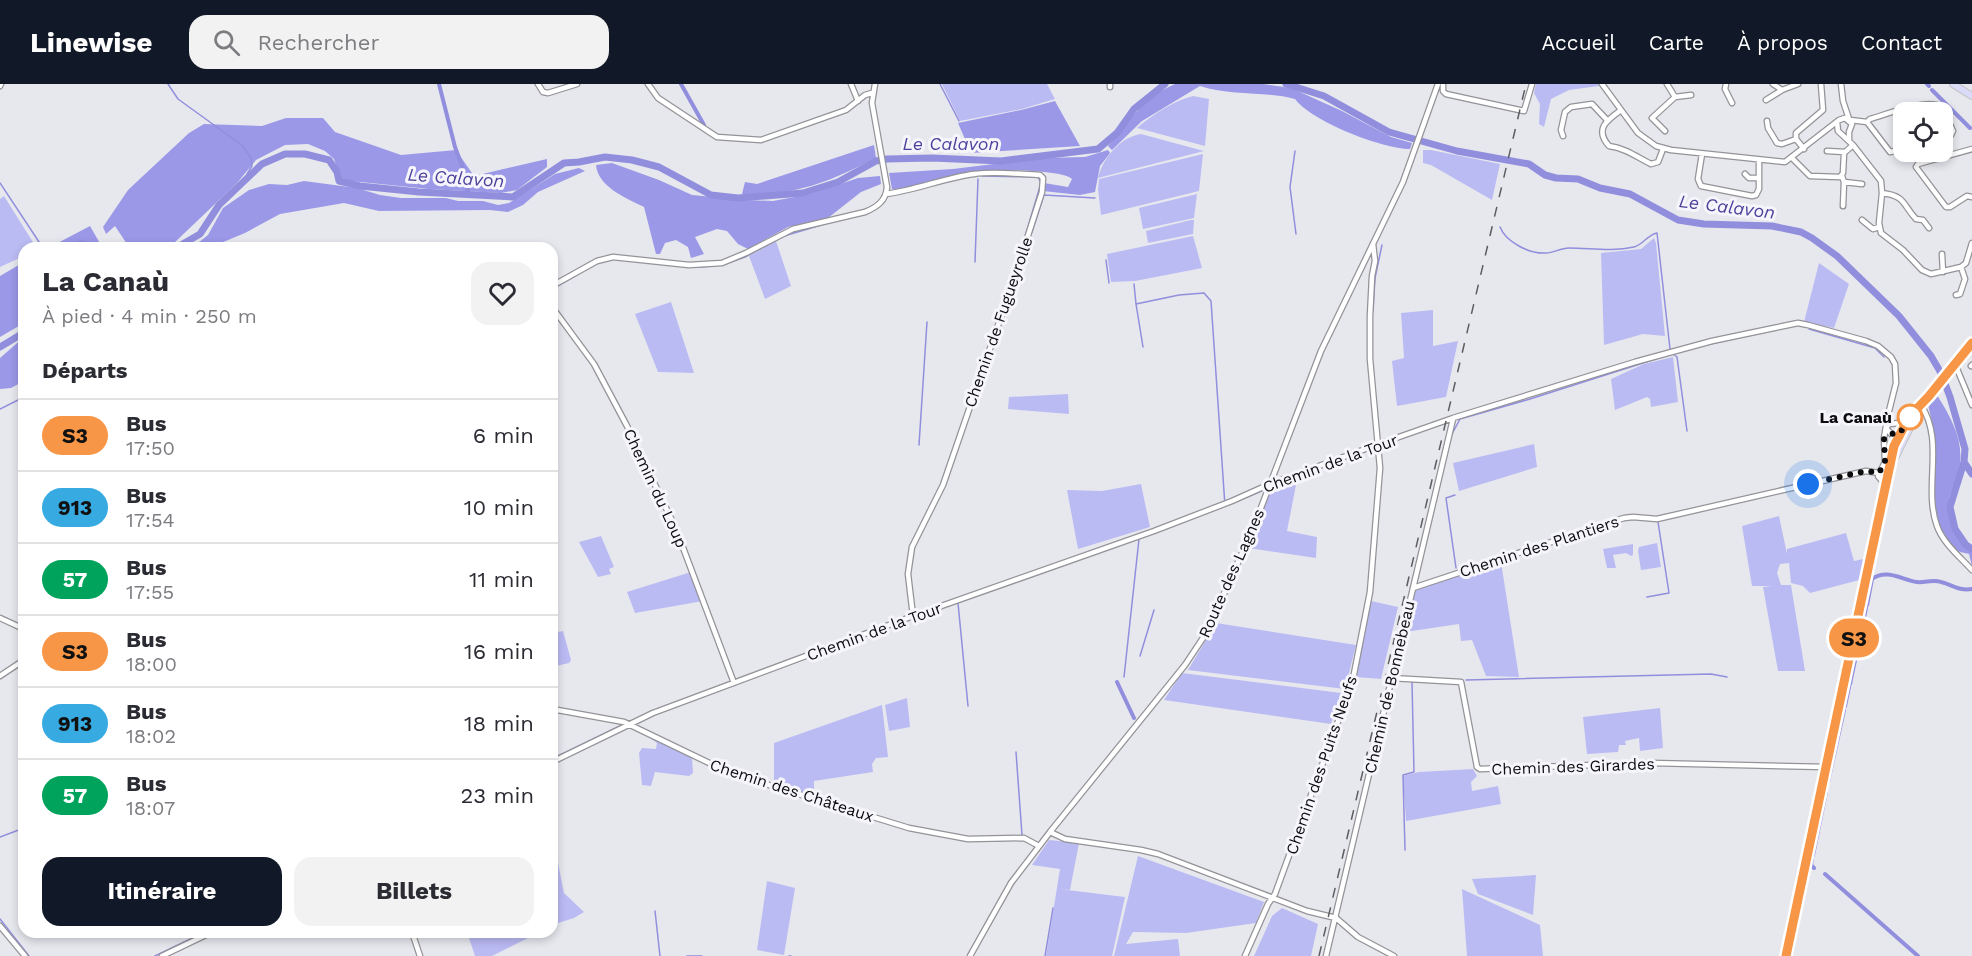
<!DOCTYPE html>
<html lang="fr">
<head>
<meta charset="utf-8">
<style>
	body { margin:0; font-family:"Work Sans",sans-serif; background:#f2f2f3; color:#2b2b33; height:100vh; display:flex; flex-direction:column; font-size:22px; white-space:nowrap }
	* { box-sizing:border-box; margin:0 }
	p { font-size:20px; color:#7c7c81 }
	.icon { flex:none; width:33px; height:33px; fill:none; stroke:currentColor; stroke-width:2; stroke-linecap:round; stroke-linejoin:round }
	.map { position:relative; flex:1; overflow:hidden }
	.drawer { position:absolute; left:18px; top:158px; width:540px; height:696px; display:flex; flex-direction:column; background:#fff; border-radius:18px; box-shadow:0 3px 9px #0003 }
	.drawer>* { flex:none }
	.badge { padding:0 12px; border-radius:20px; font-size:21px; line-height:39px }
	.fabs { position:absolute; left:1893px; top:18px; display:grid; gap:12px }
	.fabs a { display:grid; place-items:center; width:60px; height:60px; border-radius:12px; background:#fff; box-shadow:0 3px 9px #0003; font-size:30px }
	.you { position:absolute; width:30px; height:30px; margin:-15px; border:4px solid #fff; border-radius:50%; background:#1a73e8; box-shadow:0 0 0 9px #1a73e833 }
	.map>.badge { position:absolute; translate:-50% -50%; box-shadow:0 0 0 3px #fff }
	h2 { padding:0 24px; font-size:22px; line-height:54px }
	.round { display:grid; place-items:center; flex:none; width:63px; height:63px; border-radius:18px; background:#f2f2f3 }
	.summary { display:flex; align-items:center; justify-content:space-between; height:102px; padding:0 24px }
	h1 { font-size:28px; font-weight:700; line-height:45px }
	.button { display:flex; gap:12px; margin-top:auto; padding:12px 24px }
	.button a { flex:1; height:69px; border-radius:18px; background:#111827; color:#fff; font-size:24px; font-weight:700; line-height:69px; text-align:center }
	.button a+a { background:#f2f2f3; color:#2b2b33 }
	ul { padding:0; list-style:none }
	li { display:flex; align-items:center; gap:18px; height:72px; padding:0 24px; border-top:2px solid #e1e1e2 }
	li div { flex:1 }
	li b { display:block; font-size:22px }
	li em { font-style:normal }
	li .badge { min-width:66px; font-weight:700; text-align:center }
	header { display:flex; align-items:center; gap:36px; box-sizing:border-box; height:84px; padding:0 30px; background:#111827; color:#fff }
	header strong { font-size:28px }
	nav { display:flex; gap:33px; margin-inline-start:auto; font-size:21px }
	.search { width:420px; height:54px; background:#f2f2f3; display:flex; align-items:center; gap:15px; box-sizing:border-box; padding:0 21px; border-radius:18px; color:#7c7c81; font-size:22px }
	.map>svg:first-child { display:block }
</style>
</head>
<body>
<header>
<strong>Linewise</strong>
<div class="search"><svg class="icon" aria-label="search" viewBox="0 0 24 24"><circle cx="10" cy="10" r="6"/><path d="M15 15l6 6"/></svg>Rechercher</div>
<nav><a>Accueil</a><a>Carte</a><a>À propos</a><a>Contact</a></nav>
</header>
<div class="map">
<svg width="1972" height="872" viewBox="0 0 1972 872">
	<rect width="100%" height="100%" fill="#e7e8ee"/>
	<!-- green -->
	<path fill="#bbbbf4" d="M942,0H1047L1055,15L1022,25L960,37Z
		M1536,0H1598L1599,2L1569,6L1551,15L1544,43L1539,40L1540,20L1534,9Z
		M1193,12L1209,15L1205,62L1137,44C1152,31 1173,17 1193,12Z
		M1141,50L1204,67L1098,94C1103,74 1120,53 1141,50Z
		M1423,66H1431L1500,80L1492,116L1431,81L1423,79Z
		M1203,70L1199,107L1101,131L1098,105L1099,95Z
		M1197,110L1194,134L1143,145L1139,124Z
		M4,112L36,163L24,164V172L0,183V115Z
		M1191,136H1194L1193,150L1148,159L1146,147Z
		M1193,152L1202,184L1135,197L1111,198L1107,170Z
		M1654,154L1656,159L1665,252L1643,250L1604,261L1601,169L1641,165Z
		M776,157L791,202L765,215L749,172Z
		M1819,179L1849,200L1834,244L1804,238Z
		M671,218L694,289L658,288L635,230Z
		M1433,226V262L1458,257L1446,313L1397,322L1392,277L1404,274L1401,229Z
		M1673,273L1678,318L1651,323L1650,315L1647,313L1615,326L1611,295L1644,280Z
		M1068,310L1069,330L1008,325L1009,313Z
		M1534,360L1537,383L1459,407L1453,379Z
		M1297,396L1287,447L1317,453L1316,474L1248,464L1271,405Z
		M1141,400L1150,443L1078,465L1067,406L1102,407Z
		M1779,432L1787,470V465L1846,449L1854,477L1868,474L1863,495L1810,509L1803,502L1791,499L1789,479L1780,480L1777,489L1781,501H1791L1805,587H1778L1763,503L1772,502H1752L1742,442Z
		M601,452L614,483L609,485L611,490L598,493L579,458Z
		M1657,459L1661,483L1641,486L1638,467L1639,463Z
		M1633,460V471L1631,472L1626,469L1613,471L1616,484H1607L1603,465Z
		M1501,478L1519,593L1486,592L1472,556L1461,557L1459,540L1405,548L1413,506Z
		M691,488L703,517L635,529L627,508Z
		M1371,517L1398,523L1381,595L1355,593Z
		M1216,539L1356,561L1345,605L1188,586Z
		M563,547L571,576L569,579L552,583V549Z
		M1182,589L1341,609L1331,640L1164,616Z
		M907,614L910,643L889,647L885,621Z
		M882,621L888,673L876,674L872,680L873,688L814,697V712L774,699V659Z
		M1660,624L1663,664L1640,667L1639,654L1625,657L1626,661H1619L1618,668L1587,670L1583,633Z
		M643,649L692,674L693,689L689,692L655,688L651,702L642,701L639,669L642,664L656,665L657,659Z
		M1473,685L1477,692L1471,698L1472,707L1498,702L1501,720L1406,737L1403,692L1419,688Z
		M1049,756L1079,759L1070,806L1059,805L1125,813L1112,872H1046L1060,785L1032,781Z
		M555,764L564,809L584,828L574,834L552,841V765Z
		M1138,772L1264,818L1256,839L1186,849L1133,848L1126,860L1178,855L1180,872H1114Z
		M1536,791L1533,831L1478,810L1472,795Z
		M767,797L795,804L784,871L757,866Z
		M1462,805L1540,841L1543,872H1467Z
		M1282,824L1318,840L1311,872H1254L1272,832Z
		M467,848H540L492,872H475Z"/>
	<!-- forest -->
	<path fill="#9b98e8" d="M1175,0H1263L1291,4L1342,27L1391,53L1412,59L1410,65C1382,65 1311,37 1295,15C1264,7 1230,12 1200,2L1142,37L1112,66L1108,62C1130,37 1142,14 1175,0Z
		M1055,17L1080,62L971,69L958,39L1021,26Z
		M286,34H323L335,48L401,71L456,66L474,92L547,75V83L517,106L501,109L429,105L341,96L334,75L325,67L308,60L285,61L256,76L237,99L173,160L165,163H129L115,142L106,150L103,143L128,106L189,49L204,40L262,42Z
		M874,61L876,74C826,99 799,111 742,110L745,98L757,100Z
		M1108,66L1110,69L1100,82L1095,108L1080,111L1043,107L1044,99L1068,103L1072,95C1063,86 1000,85 985,87C958,91 931,99 904,105H892L889,89L953,85L1042,74L1085,73Z
		M612,79L659,96L692,111L746,116L773,117L811,110L858,94L880,92L881,100L861,108L828,134L788,143L748,165L738,160L727,147L717,145L695,153L704,170L691,174L688,163L676,156L665,159L660,170H656L644,123C626,114 598,103 596,81Z
		M579,84L585,87L538,108L523,121L508,128L490,126L379,127L344,119L280,130L245,149L216,161L193,163L208,151L223,124L249,106L269,100L287,101L304,97L357,104L380,111L401,114H446L458,117H483L498,121L509,119L555,90Z
		M90,142L102,163H50Z
		M24,178V239L0,253V192Z
		M24,253V297L11,304L0,305V274Z
		M1937,311C1950,332 1963,354 1960,379C1959,392 1952,403 1949,415C1946,434 1957,456 1972,467V482L1969,470C1965,469 1959,468 1956,466C1926,443 1937,385 1934,353C1934,342 1930,331 1928,320Z"/>
	<g fill="none" stroke-linecap="round" stroke-linejoin="round">
		<!-- stream -->
		<path stroke="#918edd" stroke-width="1.5" d="M168,0L178,15L243,62L251,74L252,82L247,90L248,93
			M940,0L959,37
			M1295,67L1290,103L1296,150
			M982,92L1038,93L1041,99L1019,173
			M0,99L43,164
			M1500,143C1506,158 1529,170 1546,169C1554,169 1560,164 1569,164C1591,164 1612,168 1634,163C1643,161 1647,151 1657,149L1670,265
			M1032,148L1044,111L1095,114
			M784,152L828,139
			M61,164L81,157L86,158L90,164
			M1106,176L1109,199
			M975,178L978,95
			M722,181L745,173L767,161
			M701,183L711,182
			M1134,200L1136,220L1179,211L1204,209L1211,217L1225,422L1227,421
			M552,205L575,192
			M1136,220L1143,263
			M1373,227L1375,194L1382,161
			M560,230L584,263
			M1809,245L1875,264L1884,273
			M1706,261L1779,245
			M1673,270L1677,273L1687,347
			M552,315L556,322
			M616,316L623,330
			M0,325L24,313
			M1452,350L1460,335L1530,315L1665,272
			M919,361L927,238
			M1270,403L1282,398
			M1455,411L1446,414L1456,484
			M1240,416L1266,405
			M1647,513L1669,509L1658,438
			M958,519L968,622
			M1140,572L1154,526
			M11,587L24,579
			M1124,593L1139,455
			M1466,596L1711,590L1727,593
			M1016,668L1022,751
			M552,675L620,642
			M0,753L24,744
			M988,757L1022,756
			M1405,766L1403,691L1414,688L1412,598
			M655,827L660,872
			M0,835L29,872
			M155,872L205,848
			M687,872H702
			M789,872H791
			M1045,872L1053,824
			M1782,872L1808,744
			M1792,872L1811,782"/>
		<!-- canal -->
		<path stroke="#918edd" stroke-width="4" d="M439,0L455,63L467,95L468,111
			M681,0L704,41
			M1927,0L1929,2
			M1932,6L1970,44
			M1867,521L1872,495C1887,484 1902,496 1917,498C1925,499 1933,495 1941,498C1953,501 1958,507 1972,505
			M1117,598L1134,634
			M1850,600L1866,524
			M1845,622L1849,603
			M1828,698L1844,626
			M1813,771L1826,708
			M1812,775L1811,781L1814,784
			M1825,790L1918,872"/>
		<!-- river -->
		<path stroke="#918edd" stroke-width="7" d="M1286,0L1324,12L1389,48L1457,67L1529,80L1545,91L1556,94L1578,95L1600,104L1630,110L1678,136L1704,140L1772,142L1801,148L1812,154L1837,172L1899,232L1931,272L1941,289L1950,313L1965,365L1964,378L1950,423L1955,445L1966,461L1972,465
			M176,164L200,150L219,121L262,80L285,70H305L329,76L337,88L339,97L360,102L419,108L513,113L564,79L579,78L605,73L632,76L659,83L711,111L738,114L803,109L838,98L876,77L887,75L932,74L1001,77L1098,65L1117,49L1134,25L1165,0
			M0,263L20,251L24,245
			M1964,378L1972,390"/>
		<!-- minor casing -->
		<g stroke="#939398" stroke-width="7">
			<path id="minor" d="M538,0L543,8L548,9L577,0
				M648,0L658,14L717,53L761,56L846,26L865,11L872,9
				M851,0L858,17
				M1110,0V3
				M1443,0V7L1446,10L1524,27L1532,0
				M1602,0L1638,49L1656,62L1671,66L1785,78L1839,36L1845,34L1852,40L1849,48V57
				M1726,0L1725,5L1732,19
				M1773,0L1782,6L1798,0
				M1841,0L1843,17L1849,35
				M0,2L1,0
				M1675,13L1691,11
				M1766,16L1782,6
				M1621,26C1607,36 1594,45 1609,62C1625,64 1637,73 1651,80L1658,78L1663,65
				M1850,36L1867,38
				M1767,37L1768,44L1777,59L1782,60L1796,55
				M1837,38L1838,47L1853,61L1881,97L1882,109L1879,139L1881,149L1903,166L1922,186L1931,190L1961,183L1966,179L1972,159
				M1867,38L1870,35C1888,30 1926,14 1942,23L1953,47L1951,51L1942,53
				M1867,38L1890,68L1904,65
				M1665,47L1652,34L1675,13L1667,0
				M1563,52L1561,46L1565,28L1571,23L1592,20L1607,36
				M1804,65L1796,55V49L1823,26L1821,0
				M1972,65L1918,80L1916,83L1946,123H1950L1967,112L1972,113
				M1827,67L1845,68
				M1702,70L1698,95L1701,102L1752,112L1756,111L1759,105V77
				M1792,74L1810,92L1840,93L1843,89L1844,69L1853,61
				M1745,90L1749,94H1757
				M1842,92L1844,98L1843,122
				M1844,98L1862,100
				M1882,109C1906,112 1902,120 1916,135L1923,136L1929,144
				M886,110C916,106 944,94 974,90C995,87 1018,90 1040,91L1043,94L1042,108L1013,198L943,401L912,463L908,490L913,532
				M1862,136L1873,145L1879,143
				M1942,170L1943,188
				M552,202L597,177L613,173L689,181L722,179L746,169L793,145L865,128C877,123 886,117 887,103L872,19L875,0
				M1956,211L1960,210L1965,195L1961,183
				M552,223L594,280L627,342L676,445L734,599
				M1955,280L1972,321
				M1971,282L1972,281
				M1921,321C1945,357 1923,404 1937,442C1943,459 1960,473 1972,486
				M1901,349L1891,350L1886,344L1889,340L1899,339L1909,332
				M1413,504L1624,434L1633,433L1657,435L1866,387L1879,389
				M0,534L24,545
				M0,592L24,576
				M1391,594L1461,598L1477,683L1480,685L1651,679L1827,683
				M552,625L624,638L730,689L909,744L968,755L1024,754L1039,762
				M552,678L653,629L913,532L1154,447L1232,417L1270,400L1379,360L1453,334L1635,278L1712,257L1774,244L1798,239L1808,241L1866,257L1878,262L1891,273L1895,280L1896,299L1888,331L1884,354L1885,378L1878,392L1886,402
				M1050,748L1065,755L1141,766L1158,770L1307,827L1336,834L1358,853L1394,872
				M0,842L25,872
				M412,848L420,872
				M162,872L212,848
				M970,872L1011,799L1050,748L1185,581L1207,548L1254,442L1321,267L1403,98L1438,0
				M1245,872L1268,820L1275,810L1344,621L1353,595L1370,508L1380,384L1370,275V232L1372,192L1375,177L1373,160
				M1326,872L1453,335"/>
		</g>
		<!-- major casing -->
		<g stroke="#c5c5c5" stroke-width="8">
			<path id="major" d="M1953,0L1972,12
				M1895,374L1917,330
				M1786,872L1895,362L1909,333L1972,259"/>
		</g>
		<!-- minor -->
		<use href="#minor" stroke="#fff" stroke-width="4.5"/>
		<!-- major -->
		<use href="#major" stroke="#dadaf9" stroke-width="6"/>
		<!-- rail -->
		<path stroke="#5d5d60" stroke-width="1.5" stroke-dasharray="10 10" stroke-linecap="butt" d="M1319,872L1526,0"/>
	</g>
	<g fill="none" stroke-linecap="round" stroke-linejoin="round">
		<!-- line casing -->
		<g stroke="#fff" stroke-width="14">
			<path id="line" d="M1786,872L1894,362L1909,333L1929,312L1972,259"/>
		</g>
		<!-- line -->
		<use href="#line" stroke="#f79646" stroke-width="9"/>
		<!-- walk -->
		<path stroke="#0d0d0f" stroke-width="6" stroke-dasharray="0 10.8" d="M1808,400L1866,387L1879,389L1885,378L1884,354L1891,350L1900,349L1910,333"/>
	</g>
	<!-- markers -->
	<circle fill="#fff" stroke="#f79646" stroke-width="3" cx="1910" cy="333" r="12"/>
	<g text-anchor="middle" stroke-width="6" stroke-linejoin="round" paint-order="stroke">
		<!-- street labels -->
		<g font-size="16" fill="#0d0d0f" stroke="#f5f5fb">
			<text transform="translate(998 238) rotate(-71)" y="6">Chemin de Fugueyrolle</text>
			<text transform="translate(1330 379) rotate(-20)" y="6">Chemin de la Tour</text>
			<text transform="translate(656 404) rotate(65)" y="6">Chemin du Loup</text>
			<text transform="translate(1539 462) rotate(-18)" y="6">Chemin des Plantiers</text>
			<text transform="translate(1231 489) rotate(-66)" y="6">Route des Lagnes</text>
			<text transform="translate(874 547) rotate(-20)" y="6">Chemin de la Tour</text>
			<text transform="translate(1389 603) rotate(-77)" y="6">Chemin de Bonnebeau</text>
			<text transform="translate(1321 681) rotate(-71)" y="6">Chemin des Puits Neufs</text>
			<text transform="translate(1573 682) rotate(-2)" y="6">Chemin des Girardes</text>
			<text transform="translate(792 706) rotate(18)" y="6">Chemin des Châteaux</text>
		</g>
		<!-- stop labels -->
		<g font-size="16" font-weight="bold" fill="#0d0d0f" stroke="#f5f5fb" text-anchor="end">
			<text x="1892" y="339">La Canaù</text>
		</g>
		<!-- water labels -->
		<g font-size="18" font-style="italic" fill="#4c409c" stroke="#f5f5fb">
			<text x="951" y="66">Le Calavon</text>
			<text transform="translate(456 94) rotate(4)" y="6">Le Calavon</text>
			<text transform="translate(1727 123) rotate(7)" y="6">Le Calavon</text>
		</g>
	</g>
</svg>
<div class="fabs">
<a><svg class="icon" aria-label="locate" viewBox="0 0 24 24"><circle cx="12" cy="12" r="6"/><path d="M12 2v4M12 18v4M2 12h4M18 12h4"/></svg></a>
</div>
<div class="you" style="left:1808px;top:400px"></div>
<b class="badge" style="left:1854px;top:554px;background:#f79646;color:#111">S3</b>
<section class="drawer">
<div class="summary"><div><h1>La Canaù</h1><p>À pied · 4 min · 250 m</p></div><a class="round"><svg class="icon" aria-label="heart" viewBox="0 0 24 24"><path d="M12 20l-8-8c-3-5 5-10 8-4 3-6 11-1 8 4z"/></svg></a></div>
<h2>Départs</h2>
<ul>
<li><span class="badge" style="background:#f79646;color:#111">S3</span><div><b>Bus</b><p>17:50</p></div><em>6 min</em></li>
<li><span class="badge" style="background:#37aae1;color:#111">913</span><div><b>Bus</b><p>17:54</p></div><em>10 min</em></li>
<li><span class="badge" style="background:#00a35b;color:#fff">57</span><div><b>Bus</b><p>17:55</p></div><em>11 min</em></li>
<li><span class="badge" style="background:#f79646;color:#111">S3</span><div><b>Bus</b><p>18:00</p></div><em>16 min</em></li>
<li><span class="badge" style="background:#37aae1;color:#111">913</span><div><b>Bus</b><p>18:02</p></div><em>18 min</em></li>
<li><span class="badge" style="background:#00a35b;color:#fff">57</span><div><b>Bus</b><p>18:07</p></div><em>23 min</em></li>
</ul>
<div class="button"><a>Itinéraire</a><a>Billets</a></div>
</section>
</div>
</body>
</html>
